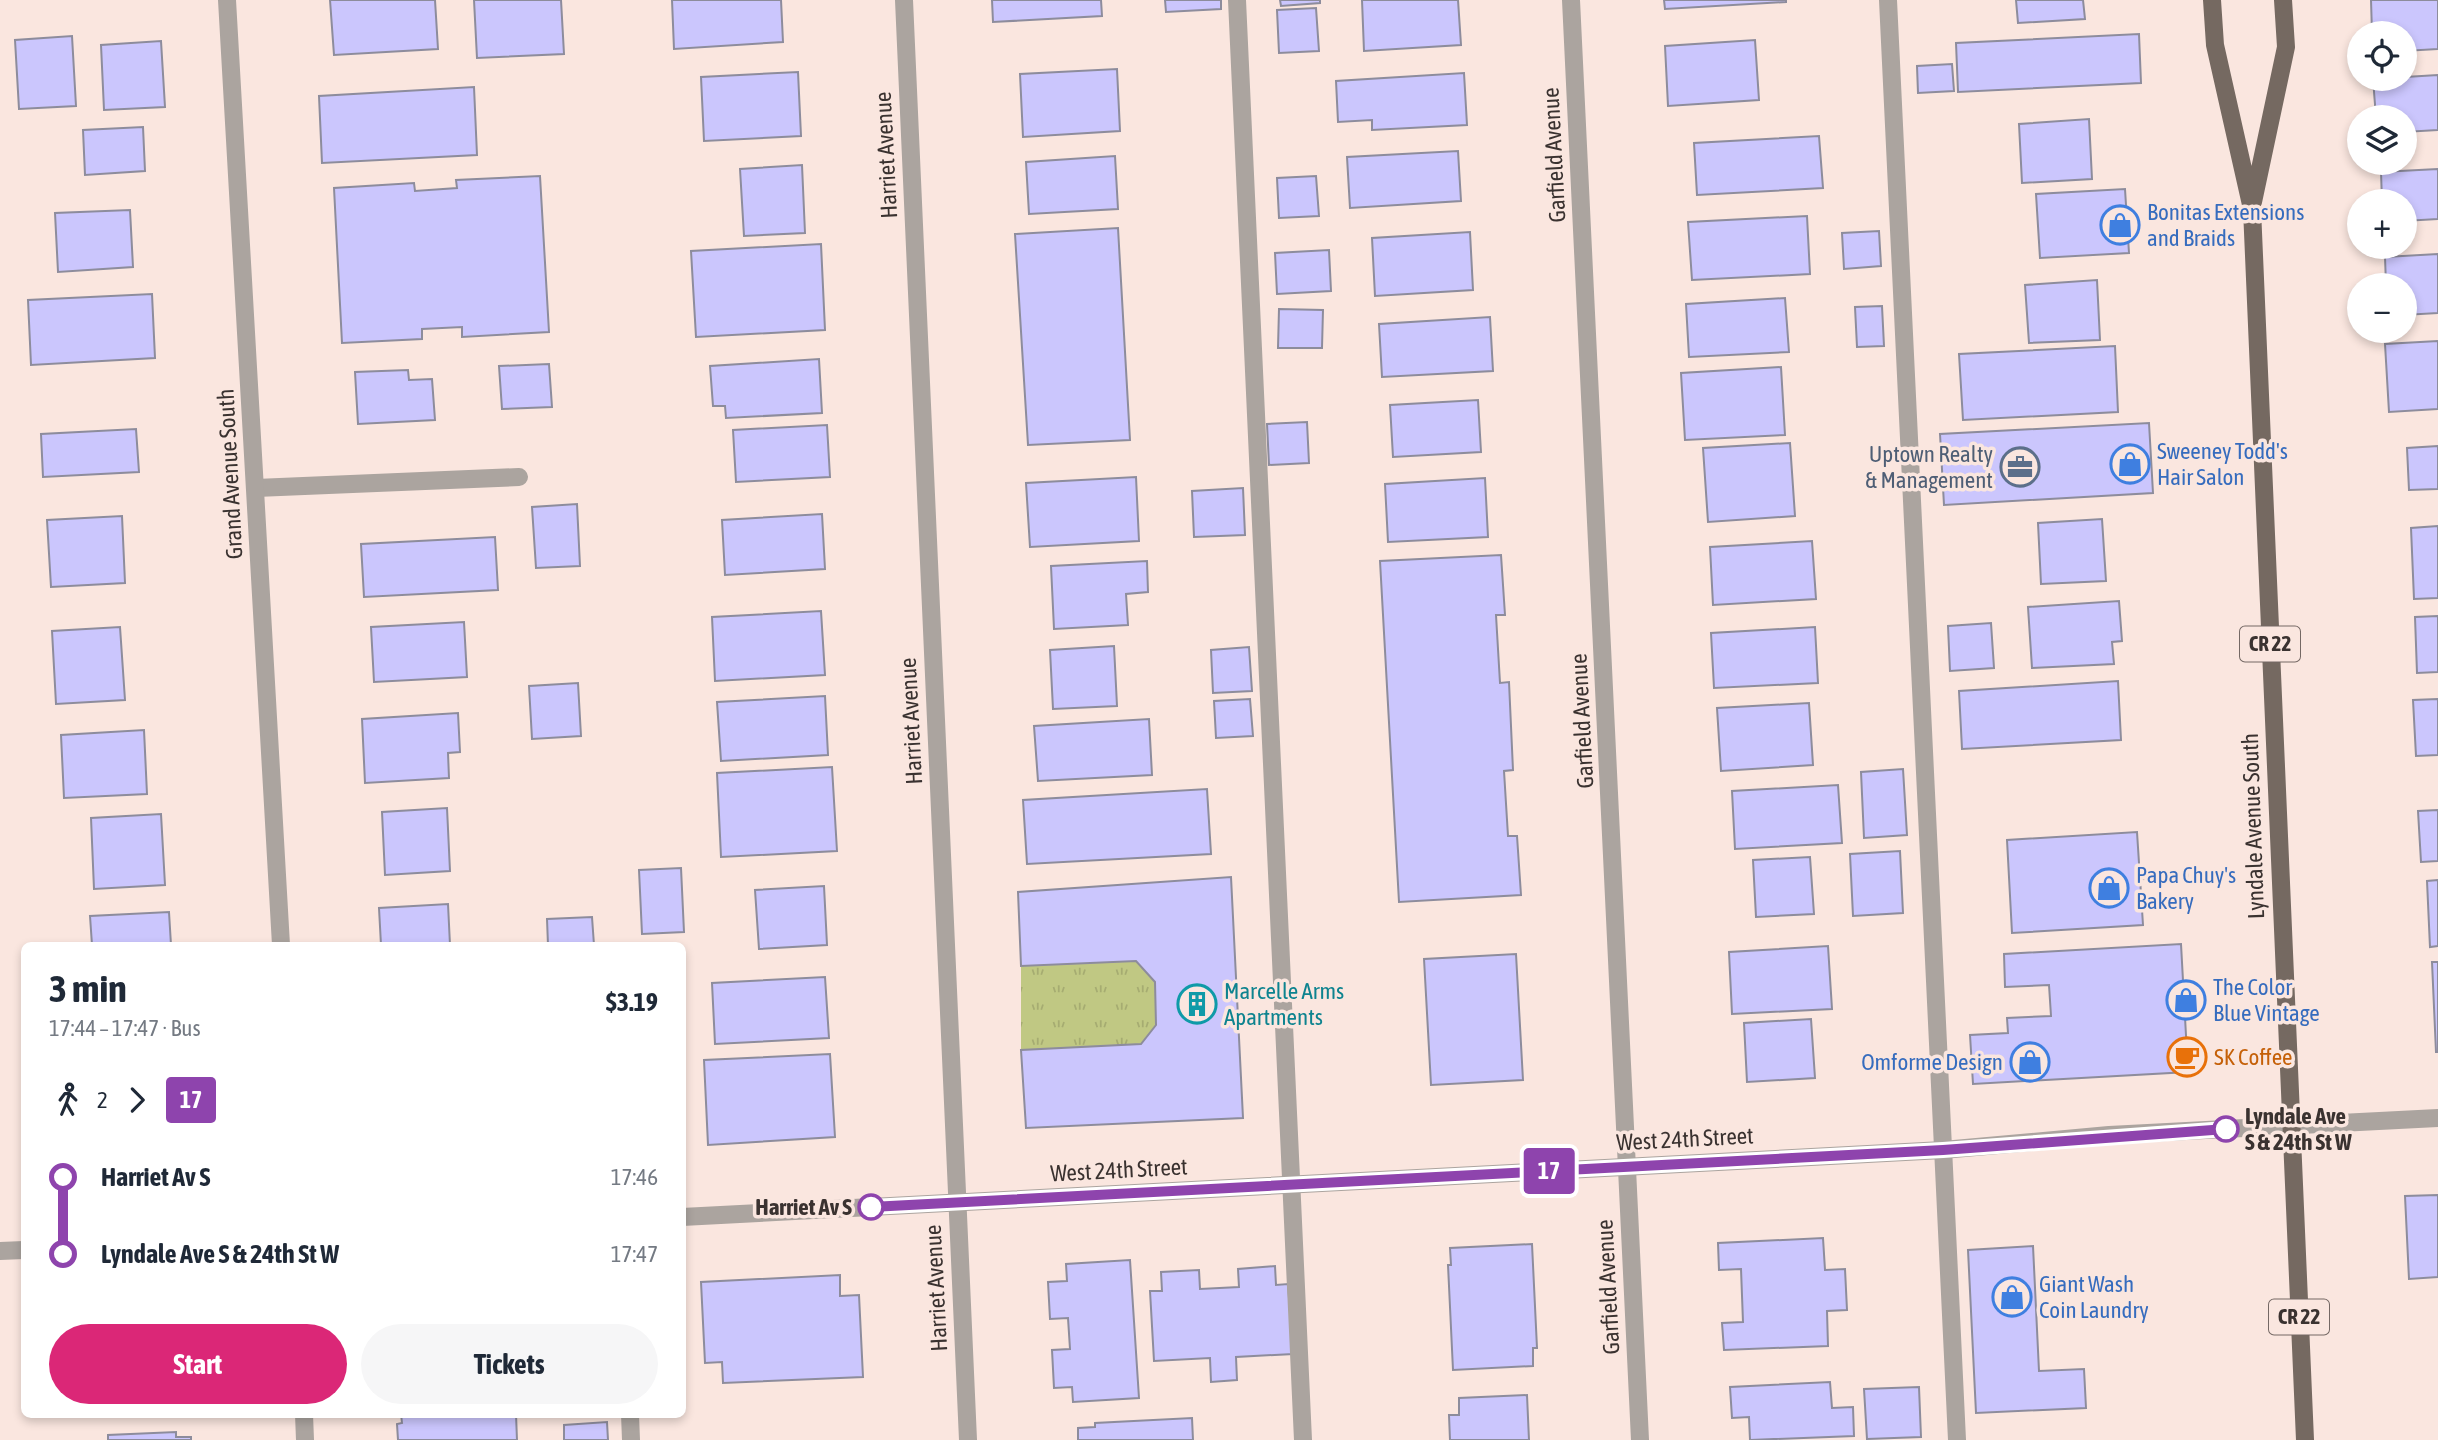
<!DOCTYPE html>
<html lang="en">
<head>
<meta charset="utf-8">
<style>
	body { margin:0; font-family:"Asap Condensed",sans-serif; background:#f6f6f7; color:#1f2937; height:100vh; display:flex; flex-direction:column; font-size:26px; white-space:nowrap }
	* { box-sizing:border-box; margin:0 }
	p { font-size:23px; color:#747a83 }
	.icon { flex:none; width:38px; height:38px; fill:none; stroke:currentColor; stroke-width:2; stroke-linecap:round; stroke-linejoin:round }
	.map { position:relative; flex:1; overflow:hidden }
	.drawer { position:absolute; left:21px; top:942px; width:665px; height:476px; display:flex; flex-direction:column; background:#fff; border-radius:10px; box-shadow:0 4px 10px #0003 }
	.drawer>* { flex:none }
	.badge { padding:0 14px; border-radius:5px; font-size:24px; line-height:46px }
	.buttons { position:absolute; left:2347px; top:21px; display:grid; gap:14px }
	.buttons a { display:grid; place-items:center; width:70px; height:70px; border-radius:50%; background:#fff; box-shadow:0 4px 10px #0003; font-size:35px }
	.map>.badge { position:absolute; translate:-50% -50%; box-shadow:0 0 0 4px #fff }
	.legs { display:flex; align-items:center; gap:10px; height:77px; padding:0 28px; font-size:23px }
	.legs p { margin-inline-start:auto }
	.headline { display:flex; align-items:center; justify-content:space-between; height:119px; padding:0 28px }
	h1 { font-size:38px; font-weight:700; line-height:52px }
	.action { display:flex; gap:14px; margin-top:auto; padding:14px 28px }
	.action a { flex:1; height:80px; border-radius:42px; background:#db2777; color:#fff; font-size:28px; font-weight:700; line-height:80px; text-align:center }
	.action a+a { background:#f6f6f7; color:#1f2937 }
	ul { padding:0 28px; list-style:none }
	li { display:flex; align-items:center; gap:24px; height:77px; font-size:26px }
	li i { display:grid; place-items:center; width:10px; height:100%; margin:0 9px; background:currentColor }
	li i::after { content:''; width:18px; height:18px; margin:-9px; border:5px solid; border-radius:50%; background:#fff }
	li p { margin-inline-start:auto }
	li:first-child i { background:linear-gradient(#0000 50%,currentColor 0) }
	li:last-child i { background:linear-gradient(currentColor 50%,#0000 0) }
	.map>svg:first-child { display:block }
</style>
</head>
<body>
<div class="map">
<svg width="2438" height="1440" viewBox="0 0 2438 1440">
	<defs>
		<pattern id="grass-tufts" width="24" height="20" patternUnits="userSpaceOnUse" patternTransform="scale(1.75)"><rect width="24" height="20" fill="#c0c883"/><path d="M3 7l-1-3M5 7V3M7 7l1-3M15 17l-1-3M17 17v-4M19 17l1-3" fill="none" stroke="#a6ac71"/></pattern>
	</defs>
	<rect width="100%" height="100%" fill="#fae6df"/>
	<!-- grass -->
	<path fill="url(#grass-tufts)" d="M1136,961L1155,982L1156,1025L1141,1044L1021,1050V966Z"/>
	<!-- building -->
	<path fill="#cbc6fd" stroke="#8d8c9c" stroke-width="2" d="M330,0H435L438,49L334,55Z
		M474,0H561L564,54L477,58Z
		M672,0H781L783,42L674,49Z
		M992,0H1101L1102,16L993,22Z
		M1165,0H1221V9L1166,12Z
		M1280,0H1320V3L1281,6Z
		M1362,0H1458L1461,45L1364,51Z
		M1664,0H1786V2L1665,9Z
		M2016,0H2083L2085,19L2018,23Z
		M2371,0H2438V49L2404,51V33H2372Z
		M1316,8L1319,51L1279,53L1277,10Z
		M2139,34L2141,83L1958,92L1956,43Z
		M72,36L76,106L19,109L15,40Z
		M1755,40L1759,100L1668,106L1665,46Z
		M161,41L165,107L104,110L101,45Z
		M1952,64L1954,91L1918,93L1917,66Z
		M1117,69L1120,131L1023,137L1020,74Z
		M798,72L801,136L704,141L701,77Z
		M1464,73L1467,125L1372,130V120L1338,122L1336,81Z
		M2438,75V130L2404,132V117H2376L2373,79Z
		M474,87L477,155L322,163L319,96Z
		M2089,119L2092,179L2022,183L2019,124Z
		M143,127L145,171L85,175L83,130Z
		M1819,136L1823,188L1697,195L1694,143Z
		M1458,151L1461,201L1350,208L1347,157Z
		M1115,156L1118,209L1029,214L1026,162Z
		M802,165L805,233L744,236L740,169Z
		M2438,169V219L2404,221V201H2382L2381,172Z
		M540,176L549,332L462,337V327L422,329V339L342,343L334,188L414,183L415,191L457,188L456,180Z
		M1316,176L1319,216L1279,218L1277,178Z
		M2125,189L2129,253L2040,258L2036,194Z
		M130,210L133,267L58,272L55,213Z
		M1807,216L1810,274L1692,280L1688,222Z
		M1118,228L1130,440L1028,445L1015,234Z
		M1879,231L1881,266L1844,269L1842,233Z
		M1470,232L1473,290L1375,296L1372,238Z
		M821,244L825,330L696,337L691,251Z
		M1329,250L1331,291L1277,294L1275,253Z
		M2438,254V313L2404,315V285H2386L2385,257Z
		M2097,280L2100,340L2029,343L2025,285Z
		M152,294L155,358L31,365L28,300Z
		M1785,298L1789,352L1689,357L1686,304Z
		M1882,306L1884,346L1857,347L1855,307Z
		M1279,309L1323,310L1322,348H1278Z
		M1490,317L1493,371L1382,377L1379,324Z
		M2438,341V409L2389,412L2385,344Z
		M2115,346L2118,412L1963,420L1959,354Z
		M819,359L822,413L726,418L725,406H713L710,366Z
		M549,364L552,407L502,409L499,366Z
		M1781,367L1785,435L1685,440L1681,373Z
		M408,370L409,380L432,379L435,420L358,424L355,372Z
		M1478,400L1481,452L1393,457L1390,405Z
		M1307,422L1309,463L1269,465L1267,424Z
		M2149,423L2153,493L1944,505L1940,434Z
		M827,425L830,477L736,482L733,430Z
		M136,429L139,472L43,477L41,434Z
		M1790,443L1795,516L1708,522L1703,448Z
		M2438,446V489L2409,490L2407,448Z
		M1136,477L1139,541L1030,547L1026,483Z
		M1485,478L1488,537L1388,542L1385,484Z
		M1243,488L1245,535L1194,537L1192,491Z
		M577,504L580,566L536,568L532,507Z
		M822,514L825,569L725,575L722,520Z
		M122,516L125,583L51,587L47,520Z
		M2102,519L2106,581L2041,584L2038,523Z
		M2438,526V598L2414,599L2411,528Z
		M495,537L498,590L364,597L361,544Z
		M1812,541L1816,599L1713,605L1710,547Z
		M1501,555L1505,615H1496L1500,683L1509,682L1513,770L1504,771L1508,836H1517L1521,895L1399,902L1380,561Z
		M1147,561L1148,592L1126,594L1128,625L1054,629L1051,566Z
		M2119,601L2122,641L2112,642L2114,664L2032,668L2028,607Z
		M821,611L825,675L715,681L712,617Z
		M2438,616V672L2417,673L2415,617Z
		M464,622L467,677L374,682L371,627Z
		M1991,623L1994,668L1950,671L1948,626Z
		M120,627L125,700L56,704L52,631Z
		M1815,627L1818,683L1714,688L1711,633Z
		M1114,646L1117,706L1053,709L1050,650Z
		M1249,647L1252,691L1213,693L1211,650Z
		M2118,681L2121,740L1962,749L1959,691Z
		M578,683L581,736L532,739L529,686Z
		M825,696L828,755L721,761L717,702Z
		M1250,699L1253,736L1216,738L1214,701Z
		M2438,699V755L2416,756L2413,700Z
		M1809,703L1813,765L1721,771L1717,708Z
		M458,713L460,752L448,753L449,778L365,783L362,719Z
		M1149,719L1152,775L1038,781L1034,726Z
		M144,730L147,794L64,798L61,735Z
		M832,767L837,851L721,857L717,773Z
		M1903,769L1907,835L1864,838L1861,772Z
		M1838,785L1842,843L1735,849L1732,791Z
		M1207,789L1211,854L1027,864L1023,800Z
		M447,808L450,871L385,875L382,812Z
		M2438,810V861L2421,862L2418,811Z
		M161,814L165,885L94,889L91,818Z
		M2137,832L2143,925L2012,933L2007,840Z
		M1900,851L1903,913L1853,916L1850,854Z
		M1810,857L1814,914L1756,917L1753,860Z
		M681,868L684,932L642,934L639,870Z
		M1231,877L1243,1118L1026,1128L1021,1050L1141,1044L1156,1025L1155,982L1136,961L1021,966L1018,892Z
		M2438,880V946L2430,947L2427,881Z
		M824,886L827,945L759,949L755,890Z
		M448,904L450,945H381L379,908Z
		M169,912L171,945H92L90,916Z
		M592,917L594,945H548L547,919Z
		M2181,944L2188,1072L1973,1084L1970,1035L2008,1033L2007,1018L2051,1016L2049,985L2005,987L2004,954Z
		M1828,946L1832,1009L1732,1014L1729,952Z
		M1516,954L1523,1080L1431,1085L1424,959Z
		M2432,962H2438V1052H2436Z
		M825,977L829,1038L715,1044L712,983Z
		M1811,1019L1815,1078L1747,1082L1744,1023Z
		M830,1054L835,1137L708,1145L704,1060Z
		M2438,1195V1277L2409,1279L2405,1196Z
		M1823,1238L1825,1270L1845,1269L1847,1310L1827,1311L1828,1346L1724,1350L1722,1323L1743,1322L1741,1269L1719,1270L1718,1243Z
		M1532,1244L1537,1348H1533V1366L1453,1370L1448,1265H1451L1450,1248Z
		M2033,1246L2039,1371L2084,1369L2086,1408L1976,1413L1968,1250Z
		M1130,1260L1139,1398L1073,1402L1072,1387L1054,1388L1052,1350L1070,1349L1068,1318L1050,1319L1048,1282L1067,1281L1066,1264Z
		M1275,1266L1276,1285L1288,1284L1293,1354L1236,1357L1237,1380L1211,1382L1210,1358L1154,1361L1150,1291H1162L1161,1272L1199,1270L1200,1289L1239,1287L1238,1269Z
		M840,1275V1296L859,1295L863,1377L723,1383L722,1362L705,1363L701,1282Z
		M1830,1382L1832,1408L1853,1407L1854,1436L1750,1440L1749,1417L1732,1418L1730,1387Z
		M1919,1387L1921,1437L1867,1439L1864,1389Z
		M1527,1395L1529,1440H1450L1449,1415H1459V1398Z
		M401,1414H516L517,1440H398L397,1424L402,1423Z
		M1192,1418L1193,1440H1078V1428L1095,1427V1423Z
		M607,1422L608,1440H564V1425Z
		M176,1432V1437H191V1440H108V1435Z"/>
	<g fill="none" stroke-linecap="round" stroke-linejoin="round">
		<!-- path -->
		<path stroke="#aa9b96" stroke-width="4.5" stroke-dasharray="7 3.5" stroke-linecap="butt" d="M2140,878L2206,875"/>
		<!-- service -->
		<path stroke="#aba49f" stroke-width="18" d="M1237,0L1303,1440
			M1888,0L1957,1440
			M256,488L519,477
			M630,1414L631,1440"/>
		<!-- minor -->
		<path stroke="#aba49f" stroke-width="18" d="M227,0L281,945
			M904,0L968,1440
			M1571,0L1640,1440
			M304,1414L305,1440"/>
		<!-- tertiary -->
		<path stroke="#aba49f" stroke-width="18" d="M682,1217L1943,1150L2109,1135L2438,1118
			M0,1251L24,1250"/>
		<!-- primary -->
		<path stroke="#756961" stroke-width="18" d="M2212,0L2215,45L2252,209L2305,1440
			M2253,202L2286,47L2283,0"/>
	</g>
	<g fill="none" stroke-linecap="round" stroke-linejoin="round">
		<!-- line-1 casing -->
		<g stroke="#fff" stroke-width="16">
			<path id="line-1" d="M871,1207L1943,1150L2226,1129"/>
		</g>
		<!-- line-1 -->
		<use href="#line-1" stroke="#8e44ad" stroke-width="10"/>
	</g>
	<!-- icons -->
	<defs>
		<g id="shop-ring" transform="scale(2.0125)"><circle r="9.5" fill="#fae6df" stroke="#3f7fe0" stroke-width="1.5"/><path d="M-5-2.5h2.3a2.7 3.5 0 0 1 5.4 0H5L5.5 6h-11ZM-1.5-2.5h3a1.5 2.3 0 0 0-3 0Z" fill="#3f7fe0"/></g>
		<g id="office-ring" transform="scale(2.0125)"><circle r="9.5" fill="#fae6df" stroke="#5c6f8a" stroke-width="1.5"/><path d="M-6-3h4V-5.5h4V-3h4V5H-6ZM-1-4.5V-3h2v-1.5ZM-6 0V1H6V0Z" fill="#5c6f8a"/></g>
		<g id="building-ring" transform="scale(2.0125)"><circle r="9.5" fill="#fae6df" stroke="#0f9aa8" stroke-width="1.5"/><path d="M-4-6H4V6H1V3H-1V6H-4ZM-2.5-4.3h1.7v1.8h-1.7ZM.8-4.3h1.7v1.8H.8ZM-2.5-1h1.7V.8h-1.7ZM.8-1h1.7V.8H.8Z" fill="#0f9aa8"/></g>
		<g id="cafe-ring" transform="scale(2.0125)"><circle r="9.5" fill="#fae6df" stroke="#e8710a" stroke-width="1.5"/><path d="M-5.5-4.5H6V0H3Q3 3.5 0 3.5H-2.5Q-5.5 3.5-5.5 0ZM3-3.2v2h1.7v-2ZM-6 4.5H4V6H-6Z" fill="#e8710a"/></g>
	</defs>
	<g fill-rule="evenodd">
		<use href="#shop-ring" x="2120" y="225"/>
		<use href="#shop-ring" x="2130" y="464"/>
		<use href="#office-ring" x="2020" y="467"/>
		<use href="#shop-ring" x="2109" y="888"/>
		<use href="#shop-ring" x="2186" y="1000"/>
		<use href="#building-ring" x="1197" y="1004"/>
		<use href="#cafe-ring" x="2187" y="1057"/>
		<use href="#shop-ring" x="2030" y="1062"/>
		<use href="#shop-ring" x="2012" y="1297"/>
	</g>
	<!-- markers -->
	<g fill="#fff" stroke="#8e44ad" stroke-width="3.5">
		<circle cx="2226" cy="1129" r="12"/>
		<circle cx="871" cy="1207" r="12"/>
	</g>
	<g text-anchor="middle" stroke-width="7" stroke-linejoin="round" paint-order="stroke">
		<!-- shield labels -->
		<g fill="#fae6df" stroke="#746864" stroke-width="2">
			<rect x="2240" y="626.5" width="60" height="35" rx="5"/>
			<rect x="2269" y="1299.5" width="60" height="35" rx="5"/>
		</g>
		<g font-size="21" font-weight="bold" fill="#3a3230">
			<text x="2270" y="651">CR 22</text>
			<text x="2299" y="1324">CR 22</text>
		</g>
		<!-- street labels -->
		<g font-size="23" fill="#3a3230" stroke="#fae6df">
			<text transform="translate(886 155) rotate(-93)" y="8">Harriet Avenue</text>
			<text transform="translate(1554 155) rotate(-93)" y="8">Garfield Avenue</text>
			<text transform="translate(230 474) rotate(-93)" y="8">Grand Avenue South</text>
			<text transform="translate(911 721) rotate(-93)" y="8">Harriet Avenue</text>
			<text transform="translate(1582 721) rotate(-93)" y="8">Garfield Avenue</text>
			<text transform="translate(2253 826) rotate(-92)" y="8">Lyndale Avenue South</text>
			<text transform="translate(1685 1139) rotate(-3)" y="8">West 24th Street</text>
			<text transform="translate(1119 1170) rotate(-3)" y="8">West 24th Street</text>
			<text transform="translate(1608 1287) rotate(-93)" y="8">Garfield Avenue</text>
			<text transform="translate(936 1288) rotate(-93)" y="8">Harriet Avenue</text>
		</g>
		<!-- shop labels -->
		<g font-size="23" fill="#366cbe" stroke="#fae6df" text-anchor="start">
			<text x="2147" y="220">Bonitas Extensions<tspan x="2147" dy="26">and Braids</tspan></text>
			<text x="2157" y="459">Sweeney Todd's<tspan x="2157" dy="26">Hair Salon</tspan></text>
			<text x="2136" y="883">Papa Chuy's<tspan x="2136" dy="26">Bakery</tspan></text>
			<text x="2213" y="995">The Color<tspan x="2213" dy="26">Blue Vintage</tspan></text>
			<text x="2003" y="1070" text-anchor="end">Omforme Design</text>
			<text x="2039" y="1292">Giant Wash<tspan x="2039" dy="26">Coin Laundry</tspan></text>
		</g>
		<!-- service labels -->
		<g font-size="23" fill="#4e5e75" stroke="#fae6df" text-anchor="end">
			<text x="1993" y="462">Uptown Realty<tspan x="1993" dy="26">&amp; Management</tspan></text>
		</g>
		<!-- culture labels -->
		<g font-size="23" fill="#0d838f" stroke="#fae6df" text-anchor="start">
			<text x="1224" y="999">Marcelle Arms<tspan x="1224" dy="26">Apartments</tspan></text>
		</g>
		<!-- food labels -->
		<g font-size="23" fill="#c56008" stroke="#fae6df" text-anchor="start">
			<text x="2214" y="1065">SK Coffee</text>
		</g>
		<!-- stop labels -->
		<g font-size="23" font-weight="bold" fill="#3a3230" stroke="#fae6df" text-anchor="start">
			<text x="2245" y="1124">Lyndale Ave<tspan x="2245" dy="26">S &amp; 24th St W</tspan></text>
			<text x="852" y="1215" text-anchor="end">Harriet Av S</text>
		</g>
	</g>
</svg>
<div class="buttons">
<a><svg class="icon" aria-label="locate" viewBox="0 0 24 24"><circle cx="12" cy="12" r="6"/><path d="M12 2v4M12 18v4M2 12h4M18 12h4"/></svg></a>
<a><svg class="icon" aria-label="layers" viewBox="0 0 24 24"><path d="M12 4l9 5-9 5-9-5zM3 14l9 5 9-5"/></svg></a>
<a>+</a>
<a>−</a>
</div>
<b class="badge" style="left:1549px;top:1171px;background:#8e44ad;color:#fff">17</b>
<section class="drawer">
<div class="headline"><div><h1>3 min</h1><p>17:44 – 17:47 · Bus</p></div><b>$3.19</b></div>
<div class="legs"><svg class="icon" aria-label="walk" viewBox="0 0 24 24"><circle cx="13" cy="4" r="2"/><path d="M13 8l-2 6 4 7M11 14l-3 7M7 12l3-4h3l4 4"/></svg>2<svg class="icon" aria-label="forward" viewBox="0 0 24 24"><path d="M9 5l7 7-7 7"/></svg><b class="badge" style="background:#8e44ad;color:#fff">17</b></div>
<ul>
<li><i style="color:#8e44ad"></i><b>Harriet Av S</b><p>17:46</p></li>
<li><i style="color:#8e44ad"></i><b>Lyndale Ave S &amp; 24th St W</b><p>17:47</p></li>
</ul>
<div class="action"><a>Start</a><a>Tickets</a></div>
</section>
</div>
</body>
</html>
